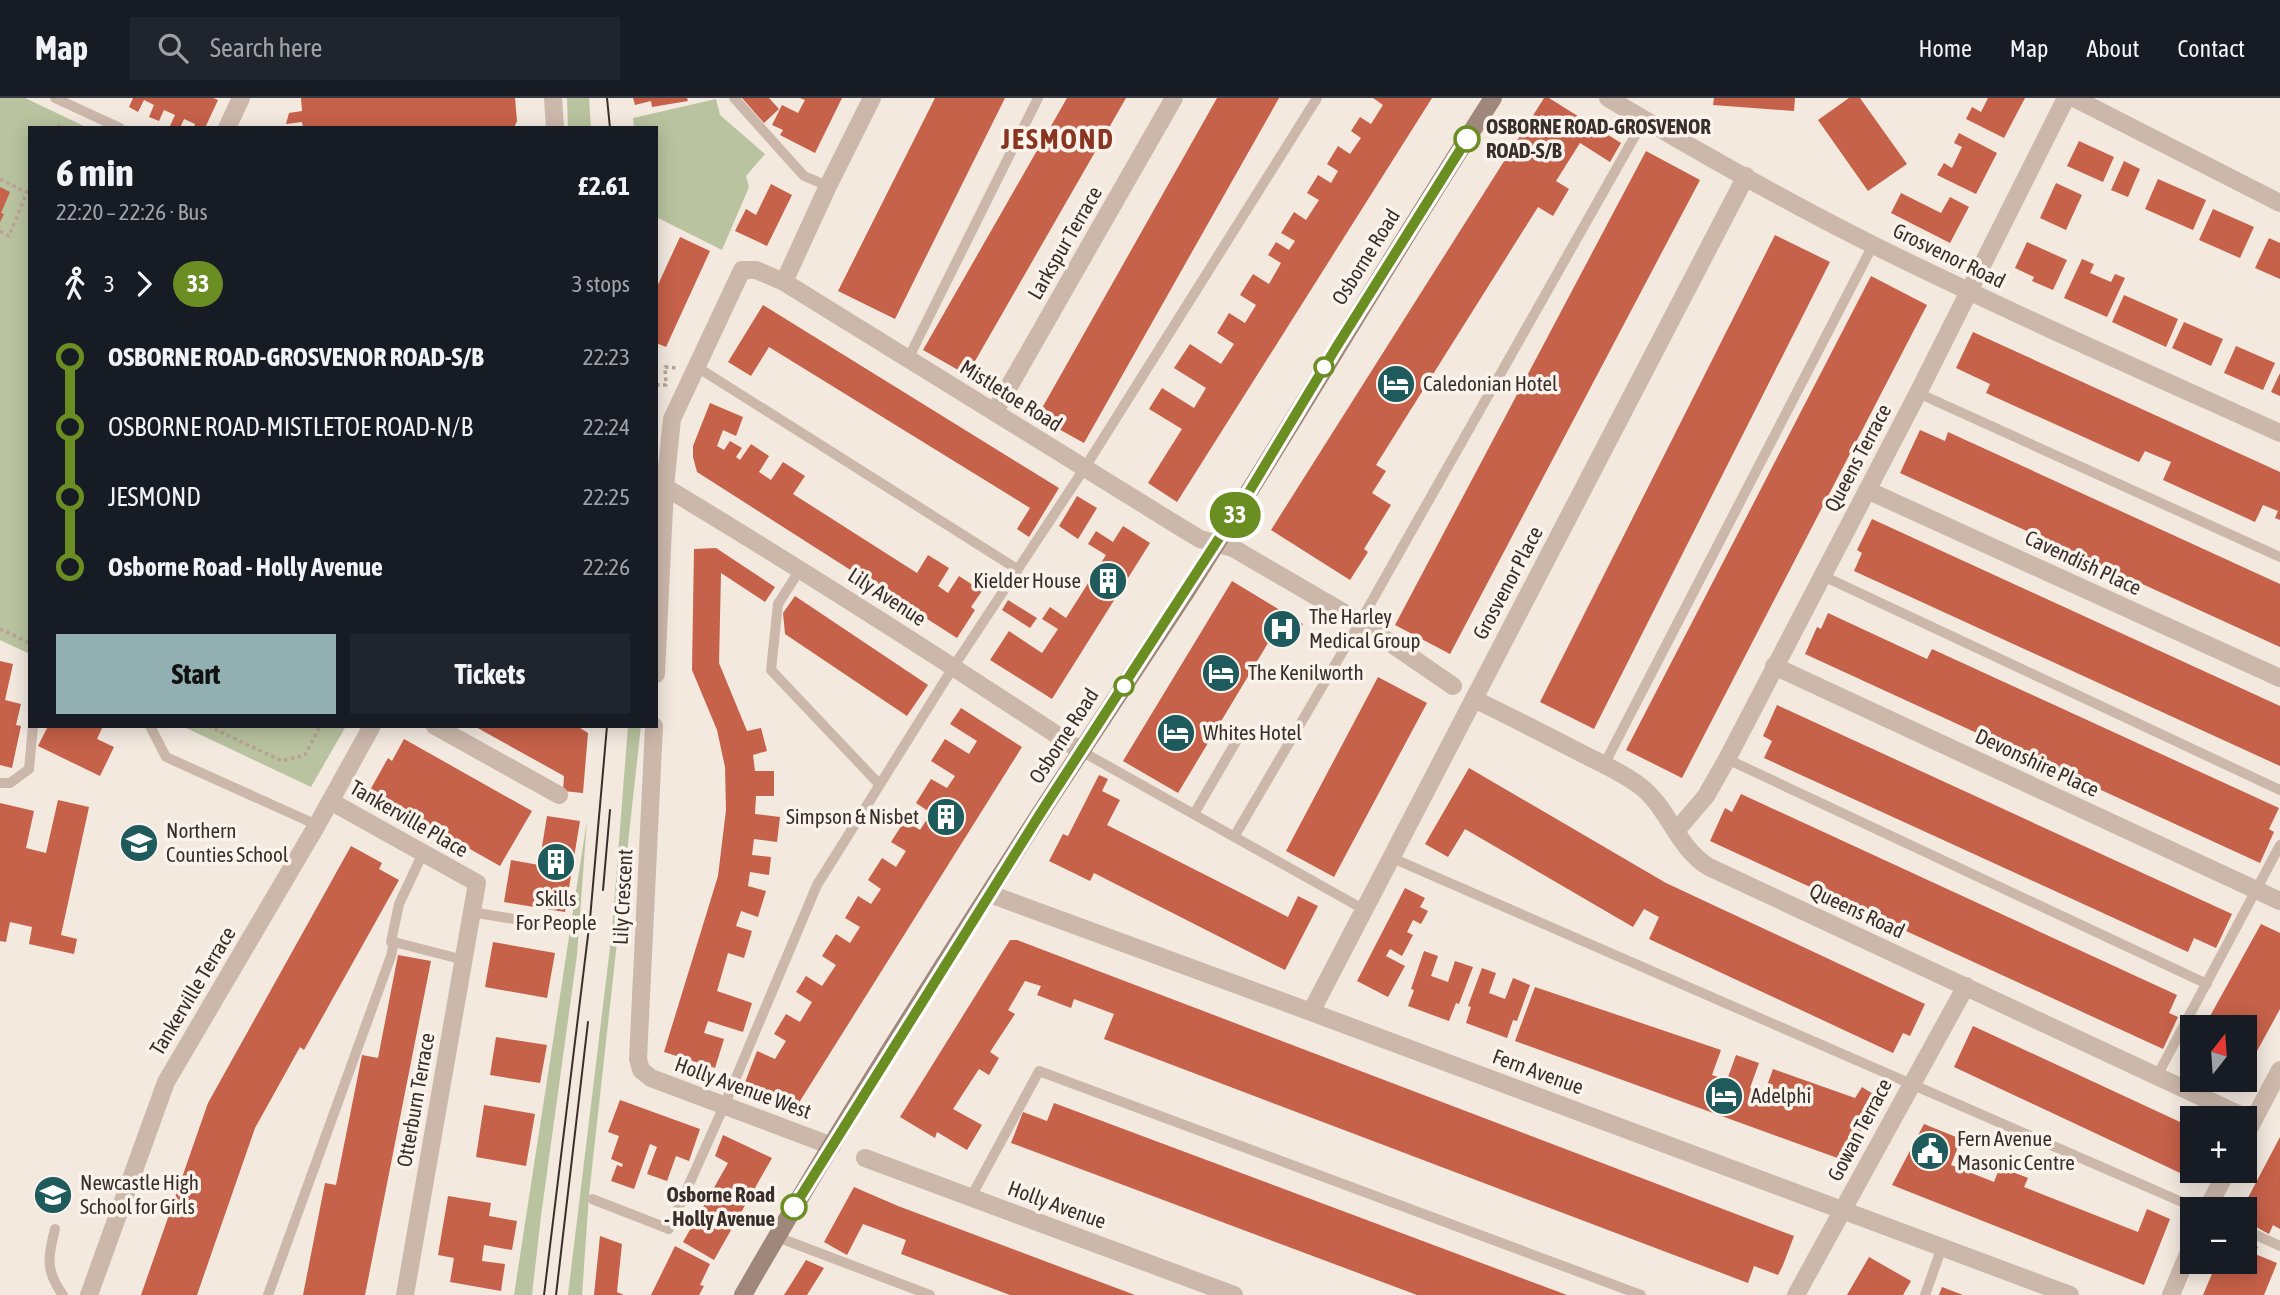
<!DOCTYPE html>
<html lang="en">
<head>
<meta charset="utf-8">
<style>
	body { margin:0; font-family:"Asap Condensed",sans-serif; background:#20242c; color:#f1f3f6; height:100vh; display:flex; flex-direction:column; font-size:26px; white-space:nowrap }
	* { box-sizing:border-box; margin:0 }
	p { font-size:23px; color:#9ea1a6 }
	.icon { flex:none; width:38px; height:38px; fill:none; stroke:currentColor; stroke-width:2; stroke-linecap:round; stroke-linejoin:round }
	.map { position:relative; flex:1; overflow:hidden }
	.details { position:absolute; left:28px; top:28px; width:630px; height:602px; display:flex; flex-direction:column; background:#171b24; border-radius:0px; box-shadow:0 4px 18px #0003 }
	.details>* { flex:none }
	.badge { padding:0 14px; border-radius:23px; font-size:24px; line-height:46px }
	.needle { width:46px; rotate:17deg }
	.controls { position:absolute; left:2180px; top:917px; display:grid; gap:14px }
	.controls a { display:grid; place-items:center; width:77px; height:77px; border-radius:0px; background:#171b24; box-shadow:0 4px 18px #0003; font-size:35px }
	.map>.badge { position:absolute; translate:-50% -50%; box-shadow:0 0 0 4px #fff }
	.legs { display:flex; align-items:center; gap:10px; height:77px; padding:0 28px; font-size:23px }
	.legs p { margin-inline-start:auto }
	.headline { display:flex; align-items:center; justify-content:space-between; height:119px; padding:0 28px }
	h1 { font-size:38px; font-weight:700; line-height:52px }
	.primary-button { display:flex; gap:14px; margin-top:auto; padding:14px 28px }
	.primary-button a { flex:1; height:80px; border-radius:0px; background:#92afb1; color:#111; font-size:28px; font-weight:700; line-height:80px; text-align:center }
	.primary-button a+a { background:#20242c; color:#f1f3f6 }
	ul { padding:0 28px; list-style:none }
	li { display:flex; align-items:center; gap:24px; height:70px; font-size:26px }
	li i { display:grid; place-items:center; width:10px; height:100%; margin:0 9px; background:currentColor }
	li i::after { content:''; width:18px; height:18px; margin:-9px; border:5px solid; border-radius:50%; background:#171b24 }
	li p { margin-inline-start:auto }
	li:first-child i { background:linear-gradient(#0000 50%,currentColor 0) }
	li:last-child i { background:linear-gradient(currentColor 50%,#0000 0) }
	header { display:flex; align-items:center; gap:42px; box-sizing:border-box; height:98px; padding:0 35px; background:#171b24; border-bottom:2px solid #363941 }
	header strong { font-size:33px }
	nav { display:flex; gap:38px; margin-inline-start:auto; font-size:24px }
	.search { width:490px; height:63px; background:#20242c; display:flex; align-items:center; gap:18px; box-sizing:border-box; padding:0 24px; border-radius:0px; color:#9ea1a6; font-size:26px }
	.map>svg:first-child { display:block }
</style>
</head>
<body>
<header>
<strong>Map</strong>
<div class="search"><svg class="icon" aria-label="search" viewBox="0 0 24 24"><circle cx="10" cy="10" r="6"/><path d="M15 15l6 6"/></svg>Search here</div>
<nav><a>Home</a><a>Map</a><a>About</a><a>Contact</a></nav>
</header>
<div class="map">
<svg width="2280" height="1197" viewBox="0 0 2280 1197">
	<rect width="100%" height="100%" fill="#f3e9df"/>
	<!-- green -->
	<path fill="#b9c39f" d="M0,0H25L88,30H30V556L0,542Z
		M567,0H589L591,30H568Z
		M716,1L720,17L765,56L746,78L749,89L722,152L656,119V30H634L633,20Z
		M182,628H346L311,689Z
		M628,628H641L589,1097L582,1197H568L612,833Z
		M587,722L577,857L541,1118L532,1197H514Z"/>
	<!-- building -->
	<path fill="#c6614a" d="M133,0H213L218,2L205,30H194L195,26L184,21L180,30H173L170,28L175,17L164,12L159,23L149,19L154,7L144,2L138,14L129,9Z
		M301,0H515L517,23L514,30H303L302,24L286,26L289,15L302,13Z
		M633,0H687L688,3L652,9L651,3L635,7Z
		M742,0H769L779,11L764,25Z
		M800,0H842L815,55L780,37L783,32L772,27L782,7L798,15L805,2Z
		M935,0H1005L895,221L838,193Z
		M1067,0H1126L967,277L923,252Z
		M1217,0H1279L1084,345L1037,319Z
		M1373,0H1432L1177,404L1148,385L1182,331L1149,311L1162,290L1194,310L1206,290L1174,270L1190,246L1221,266L1234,246L1217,235L1229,215L1245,225L1256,207L1240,197L1253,176L1269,186L1281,165L1268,157L1276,144L1289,152L1295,143L1281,135L1294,114L1306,122L1319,102L1307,95L1318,77L1331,85L1338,73L1327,66L1338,48L1350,56L1361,40L1351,33L1360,19L1371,26L1383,7Z
		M1544,0H1549L1621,45L1610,64L1580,45L1556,83L1569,91L1553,118L1538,109L1376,367L1386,373L1372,395L1391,407L1364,451L1368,454L1350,482L1271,432Z
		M1714,0H1795L1794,13L1713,7Z
		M1849,0H1860L1907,66L1868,93L1818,22Z
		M1988,0H2025L2004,40L1966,21L1972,9L1981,14Z
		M1959,35L1997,55L1976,96L1937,77L1944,65L1952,70L1962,49L1954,45Z
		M2079,43L2114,59L2103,84L2067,68Z
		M1646,53L1700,82L1450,556L1395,527Z
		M2124,63L2140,71L2128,99L2111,92Z
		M2158,81L2206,102L2193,132L2145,111Z
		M2056,85L2082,97L2066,132L2040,120Z
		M771,86L792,97L767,148L735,133L746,111L756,117Z
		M0,89L10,94L1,115L4,116L0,124Z
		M1901,95L1941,115L1950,99L1969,109L1950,145L1891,115Z
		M2213,111L2254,129L2240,160L2199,142Z
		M1775,137L1830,164L1594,631L1540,604Z
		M680,139L710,153L666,249L656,245V191Z
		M2269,140L2280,145V181L2255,170Z
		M2027,144L2067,162L2053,192L2032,183L2034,179L2015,170Z
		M2082,161L2094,166L2090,175L2111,184L2115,176L2125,180L2107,219L2064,200Z
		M1871,178L1927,207L1682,680L1626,652Z
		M2124,197L2178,221L2166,249L2112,224Z
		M763,207L1059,390L1029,439L1017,431L1030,410L769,249L751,278L728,264Z
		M2184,224L2223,241L2211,268L2172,250Z
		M1973,234L2280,374V422L2275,420L2278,413L2263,407L2255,424L2163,382L2171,364L2145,353L2139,364L1986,295L1990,286L1956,270Z
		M2236,248L2275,265L2263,292L2224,275Z
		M2280,275V298L2271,294Z
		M710,305L743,319L736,338L723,332L717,348L724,352L730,343L742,350L736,359L740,362L751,346L769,358L759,374L771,382L783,364L805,378L793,396L917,475L928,457L949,470L938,488L948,495L959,478L982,493L971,509L975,512L957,540L697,374L693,359V348Z
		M1920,332L1945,343L1948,334L2280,486V549L1900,375Z
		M1077,398L1097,410L1078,441L1059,428Z
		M1872,421L2280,608V668L1854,473L1862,455L1857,452Z
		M1123,428L1150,445L1052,601L990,562L1009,533L1042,555L1058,531L1042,521L1050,509L1066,520L1106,457L1088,446L1096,433L1113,444Z
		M716,450L775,489L765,504L721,475L719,565L747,633L761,630L767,653L753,657L755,673H774V698H756L755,716L780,719L777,744L754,741L752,757L771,759L769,777L750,774L748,788L766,793L758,819L741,813L736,828L752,833L744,860L728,855L717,893L752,905L743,934L708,923L704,935L724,941L715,970L664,954L718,778L726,712L725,669L717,632L692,572L694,451Z
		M1232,483L1303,526L1288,550L1271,540L1178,695L1123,663Z
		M795,498L928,587L907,618L785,536L783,515Z
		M1008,502L1037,520L1030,530L1002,512Z
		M1828,515L1927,561L1932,551L2279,710L2269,731L2274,734L2260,765L1805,556L1817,529L1821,531Z
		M0,563L13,566L5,602L21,606L16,627L21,628L12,670L0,667Z
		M1378,579L1427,605L1334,779L1286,753Z
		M1777,607L2232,816L2216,850L2194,840L2188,854L1764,660L1772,643L1763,638Z
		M961,610L1022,649L795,1011L744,987L757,953L775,961L786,943L774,936L786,916L800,924L812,904L796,894L806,878L822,888L836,867L822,858L836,836L850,845L860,829L845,820L858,798L871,806L881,791L868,782L882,760L896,769L906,753L891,744L905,722L920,732L931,715L916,705L931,681L947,690L955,678L931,663L945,641L969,656L977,643L950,626Z
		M48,628H103L97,641L114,649L100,678L38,648Z
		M474,628H577L588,635L583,695L563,693L564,678Z
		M404,641L532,713L500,768L369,694L388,660L392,663Z
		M1469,670L1666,785L1925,906L1910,938L1903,935L1893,955L1649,841L1659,819L1644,811L1633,829L1465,731L1448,759L1425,746Z
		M1099,677L1108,681L1102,693L1120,702L1107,727L1288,819L1298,798L1318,808L1285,872L1094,775L1090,783L1049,763L1063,736L1068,738Z
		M1741,696L2177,897L2169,915L2178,919L2163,951L1710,743L1725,710L1732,714Z
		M58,702L89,709L61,837L77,841L74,856L29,846L32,829L10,824L6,844L0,843V705L34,713L26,750L46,755Z
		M547,718L580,723L565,814L504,804L511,762L539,767Z
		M351,748L382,765L379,771L399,782L304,952L300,949L255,1030L197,1197H141L208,1005Z
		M1405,790L1425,800L1420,809L1428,813L1421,826L1413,822L1407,834L1413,837L1402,858L1390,851L1386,858L1405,868L1388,899L1357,883Z
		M2261,826L2280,835V911L2245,975V929H2204Z
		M1010,842H1017L1794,1138L1783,1167L1778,1177L1754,1168L1748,1185L1104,941L1114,916L1074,901L1071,910L1037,897L1041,888L1025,883L1008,912L1015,916L990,954L999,960L989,977L979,971L953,1011L982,1027L967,1052L937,1034L935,1040L900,1019Z
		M493,844L555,855L547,900L485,889Z
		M1424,853L1438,858L1431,878L1448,884L1455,863L1473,869L1459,906L1456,905L1449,923L1408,908L1414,892L1411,891Z
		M398,857L431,863L365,1197H303L325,1085L336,1087L362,957L378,960Z
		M1482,870L1496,875L1489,895L1505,901L1513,880L1530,887L1517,923L1513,922L1507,940L1466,925L1471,909L1468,908Z
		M1535,889L1721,952L1712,977L1727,982L1736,957L1759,965L1750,990L1764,996L1773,971L1855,1000L1862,989L1881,1001L1843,1062L1515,943Z
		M1973,928L2193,1030V1073H2197L2193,1081L1954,969Z
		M496,939L547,947L540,985L490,977Z
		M620,1002L700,1031L689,1063L676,1058L667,1083L647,1076L657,1049L650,1046L634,1091L611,1083L617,1067L622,1069L623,1066L611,1061L619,1038L608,1034Z
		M1054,1005L1567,1197H1417L1011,1045L1023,1014L1047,1023Z
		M484,1007L535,1016L526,1068L476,1059Z
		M1924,1026L1961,1041L1951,1067L1994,1084L2000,1069L2028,1080L2024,1089L2138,1134L2147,1111L2170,1121L2144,1187L1892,1087Z
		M723,1037L772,1060L714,1162L683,1144L728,1065L715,1058Z
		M2280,1039V1131L2273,1127L2269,1136L2245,1123V1111H2242Z
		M854,1089L898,1108L1135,1197H1010L901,1156L906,1142L863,1126L847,1157L824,1144Z
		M448,1098L491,1105L489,1118L517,1123L512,1152L484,1147L482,1163L505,1166L501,1193L450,1184L454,1160L438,1157Z
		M600,1138L622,1146L617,1194L624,1197H594Z
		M2245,1144L2258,1149L2255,1156L2277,1165L2264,1197H2203L2217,1164H2245Z
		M675,1148L710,1166L700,1187L704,1188L699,1197H651Z
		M1869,1159L1911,1183L1903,1197H1847Z
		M806,1162L824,1170L807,1197H784Z
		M1942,1189L1963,1197H1939Z"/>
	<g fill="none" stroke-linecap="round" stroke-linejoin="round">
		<!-- path -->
		<path stroke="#b8a295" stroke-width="3.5" stroke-dasharray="3.5 3.5" stroke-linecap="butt" d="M58,30L60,27
			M0,81L26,94
			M0,133L9,138L30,87
			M656,287H666L665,269L677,270
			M0,531L30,545
			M208,628L282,663L305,657L320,628"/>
		<!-- lane -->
		<path stroke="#ccb8ab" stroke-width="10" d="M55,0L120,30
			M734,0L804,78L828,88
			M908,261L1038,0
			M697,269L1017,471
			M1918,295L2280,459
			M801,470L778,506L771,572L879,686
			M1821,477L2280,692
			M150,628L166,659L317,727
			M1081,653L1363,811
			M1727,661L2207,886
			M1604,667L1873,147
			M0,685H10L29,671L33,628
			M1194,716L1241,635
			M1234,739L1360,524L1644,22
			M1390,759L2198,1111
			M471,814L551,827
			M394,844L464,862
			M2157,978L2280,747
			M971,1099L1039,973L1641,1197
			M592,1101L669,1131L724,1008L817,787L954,568L1084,371L1317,0
			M55,1131C48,1158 45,1173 63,1197
			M2245,1132L2280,1148
			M777,1139L930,1197
			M268,1197L391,858L394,844H391L399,806L423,755
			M1925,1197L1942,1149"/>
		<!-- street -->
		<path stroke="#ccb8ab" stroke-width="18" d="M553,0L555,30
			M1608,0C1695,52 1785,103 1877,149C2009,214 2145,274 2280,335
			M2074,0L2280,105
			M227,30L241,0
			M784,184L828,88L872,0
			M995,313L1174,0
			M665,389C806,474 944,562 1081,653
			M1867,392L2280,580
			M1774,568L2280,803
			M656,576L665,389L672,321L742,172H756L784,184L1185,432L1200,441L1233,450L1262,467L1360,524L1453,588
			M1474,601C1509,618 1544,636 1579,654C1600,665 1622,674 1640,688C1669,710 1677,750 1709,769L2253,1023
			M435,628L559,697
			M654,628L638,961L641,972L651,980L832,1048
			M330,703L477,785L405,1197
			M1676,733L1706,698L1727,661L1918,295L2066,0
			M990,796L1311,914L2070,1197
			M1311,914L1746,78
			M2245,1038L2280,972
			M865,1060L1234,1197
			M2207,1111L2227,1073
			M89,1197L166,984L317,727L372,628
			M1796,1197L1966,888
			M2171,1197L2193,1144"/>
		<!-- secondary -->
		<path stroke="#a0877c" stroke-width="18" d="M743,1197C837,1033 939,873 1041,714C1089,640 1138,568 1186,494C1290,331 1388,163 1493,0"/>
		<!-- tram -->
		<path stroke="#392e2a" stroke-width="2" d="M607,0L610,30
			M603,792L610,712
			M544,1197L590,821L607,628
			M556,1197L588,924"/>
	</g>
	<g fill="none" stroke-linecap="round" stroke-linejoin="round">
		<!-- line-1 casing -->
		<g stroke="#fff" stroke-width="16">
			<path id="line-1" d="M794,1109L1040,716L1247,397L1337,248L1467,41"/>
		</g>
		<!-- line-1 -->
		<use href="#line-1" stroke="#6b8e23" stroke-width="10"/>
	</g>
	<!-- icons -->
	<defs>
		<g id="hotel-disc" transform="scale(2.0125)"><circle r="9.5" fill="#1f5b5c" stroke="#faf3ec"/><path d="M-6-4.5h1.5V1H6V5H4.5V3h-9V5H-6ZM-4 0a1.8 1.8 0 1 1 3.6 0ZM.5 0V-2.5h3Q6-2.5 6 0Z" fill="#fff"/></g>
		<g id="building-disc" transform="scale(2.0125)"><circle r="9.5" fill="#1f5b5c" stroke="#faf3ec"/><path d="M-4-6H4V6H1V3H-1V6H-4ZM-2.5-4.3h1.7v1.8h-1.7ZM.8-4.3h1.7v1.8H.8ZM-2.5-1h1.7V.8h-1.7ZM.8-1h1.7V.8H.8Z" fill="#fff"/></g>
		<g id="hospital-disc" transform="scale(2.0125)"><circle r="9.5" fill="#1f5b5c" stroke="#faf3ec"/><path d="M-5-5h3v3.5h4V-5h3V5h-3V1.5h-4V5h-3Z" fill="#fff"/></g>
		<g id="school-disc" transform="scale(2.0125)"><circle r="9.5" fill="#1f5b5c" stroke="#faf3ec"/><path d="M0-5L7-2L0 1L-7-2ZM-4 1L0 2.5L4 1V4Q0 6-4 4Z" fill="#fff"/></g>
		<g id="civic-disc" transform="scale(2.0125)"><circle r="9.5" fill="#1f5b5c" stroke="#faf3ec"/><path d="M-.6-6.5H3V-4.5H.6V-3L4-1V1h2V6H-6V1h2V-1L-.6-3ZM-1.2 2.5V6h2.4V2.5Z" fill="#fff"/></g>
	</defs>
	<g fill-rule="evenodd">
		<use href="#hotel-disc" x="1396" y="286"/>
		<use href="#building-disc" x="1108" y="483"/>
		<use href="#hospital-disc" x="1282" y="531"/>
		<use href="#hotel-disc" x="1221" y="575"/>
		<use href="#hotel-disc" x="1176" y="635"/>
		<use href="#building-disc" x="946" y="719"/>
		<use href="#school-disc" x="139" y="745"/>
		<use href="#building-disc" x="556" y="764"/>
		<use href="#hotel-disc" x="1724" y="998"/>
		<use href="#civic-disc" x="1930" y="1053"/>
		<use href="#school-disc" x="53" y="1097"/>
	</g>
	<!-- markers -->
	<g fill="#fff" stroke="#6b8e23" stroke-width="3.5">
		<circle cx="1467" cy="41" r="12"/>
		<circle cx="1324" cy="269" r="9"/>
		<circle cx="1124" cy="588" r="9"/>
		<circle cx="794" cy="1109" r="12"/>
	</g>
	<g text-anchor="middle" stroke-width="7" stroke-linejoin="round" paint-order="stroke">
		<!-- stop labels -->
		<g font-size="21" font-weight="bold" fill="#392e2a" stroke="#faf3ec" text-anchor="start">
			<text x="1486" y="36">OSBORNE ROAD-GROSVENOR<tspan x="1486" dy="24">ROAD-S/B</tspan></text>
			<text x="775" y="1104" text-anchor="end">Osborne Road<tspan x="775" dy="24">- Holly Avenue</tspan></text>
		</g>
		<!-- street labels -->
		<g font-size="21" fill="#392e2a" stroke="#faf3ec">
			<text transform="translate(1065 145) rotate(-60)" y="7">Larkspur Terrace</text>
			<text transform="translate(1949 158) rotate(26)" y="7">Grosvenor Road</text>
			<text transform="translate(1366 159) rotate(-58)" y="7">Osborne Road</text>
			<text transform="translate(1011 298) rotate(32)" y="7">Mistletoe Road</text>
			<text transform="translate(1858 360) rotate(-62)" y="7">Queens Terrace</text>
			<text transform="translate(2083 465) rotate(25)" y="7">Cavendish Place</text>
			<text transform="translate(1508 485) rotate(-62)" y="7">Grosvenor Place</text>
			<text transform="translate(887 499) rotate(33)" y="7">Lily Avenue</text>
			<text transform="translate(1064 638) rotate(-57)" y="7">Osborne Road</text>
			<text transform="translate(2037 665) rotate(25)" y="7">Devonshire Place</text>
			<text transform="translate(409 721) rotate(30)" y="7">Tankerville Place</text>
			<text transform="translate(623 799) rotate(-87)" y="7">Lily Crescent</text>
			<text transform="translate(1857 813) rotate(25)" y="7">Queens Road</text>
			<text transform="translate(193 893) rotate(-59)" y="7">Tankerville Terrace</text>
			<text transform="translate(1538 974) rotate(20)" y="7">Fern Avenue</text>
			<text transform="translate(743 990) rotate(20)" y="7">Holly Avenue West</text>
			<text transform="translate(416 1002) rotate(-80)" y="7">Otterburn Terrace</text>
			<text transform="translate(1860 1032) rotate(-62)" y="7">Gowan Terrace</text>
			<text transform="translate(1057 1107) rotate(20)" y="7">Holly Avenue</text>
		</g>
		<!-- poi labels -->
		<g font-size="21" fill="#392e2a" stroke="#faf3ec" text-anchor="start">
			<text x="1423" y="293">Caledonian Hotel</text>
			<text x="1081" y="490" text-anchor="end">Kielder House</text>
			<text x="1309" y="526">The Harley<tspan x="1309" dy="24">Medical Group</tspan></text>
			<text x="1248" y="582">The Kenilworth</text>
			<text x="1203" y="642">Whites Hotel</text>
			<text x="919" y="726" text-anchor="end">Simpson &amp; Nisbet</text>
			<text x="166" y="740">Northern<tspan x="166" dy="24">Counties School</tspan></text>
			<text x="556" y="808" text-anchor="middle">Skills<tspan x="556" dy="24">For People</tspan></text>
			<text x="1751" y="1005">Adelphi</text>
			<text x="1957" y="1048">Fern Avenue<tspan x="1957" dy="24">Masonic Centre</tspan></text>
			<text x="80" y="1092">Newcastle High<tspan x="80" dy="24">School for Girls</tspan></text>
		</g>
		<!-- district labels -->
		<g font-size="28" font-weight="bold" letter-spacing="2" fill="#893522" stroke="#faf3ec">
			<text x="1058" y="51">JESMOND</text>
		</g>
	</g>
</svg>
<div class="controls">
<a><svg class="needle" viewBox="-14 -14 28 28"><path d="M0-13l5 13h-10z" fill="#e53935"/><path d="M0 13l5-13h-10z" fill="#9ea1a6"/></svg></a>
<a>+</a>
<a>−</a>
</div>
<b class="badge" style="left:1235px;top:417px;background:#6b8e23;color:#fff">33</b>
<section class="details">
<div class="headline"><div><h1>6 min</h1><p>22:20 – 22:26 · Bus</p></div><b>£2.61</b></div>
<div class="legs"><svg class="icon" aria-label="walk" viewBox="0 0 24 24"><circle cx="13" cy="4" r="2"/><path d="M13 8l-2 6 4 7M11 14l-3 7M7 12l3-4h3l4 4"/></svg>3<svg class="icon" aria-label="forward" viewBox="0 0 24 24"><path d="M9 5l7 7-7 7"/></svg><b class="badge" style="background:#6b8e23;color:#fff">33</b><p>3 stops</p></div>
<ul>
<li><i style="color:#6b8e23"></i><b>OSBORNE ROAD-GROSVENOR ROAD-S/B</b><p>22:23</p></li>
<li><i style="color:#6b8e23"></i><span>OSBORNE ROAD-MISTLETOE ROAD-N/B</span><p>22:24</p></li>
<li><i style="color:#6b8e23"></i><span>JESMOND</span><p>22:25</p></li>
<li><i style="color:#6b8e23"></i><b>Osborne Road - Holly Avenue</b><p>22:26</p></li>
</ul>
<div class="primary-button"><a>Start</a><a>Tickets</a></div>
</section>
</div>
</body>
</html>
